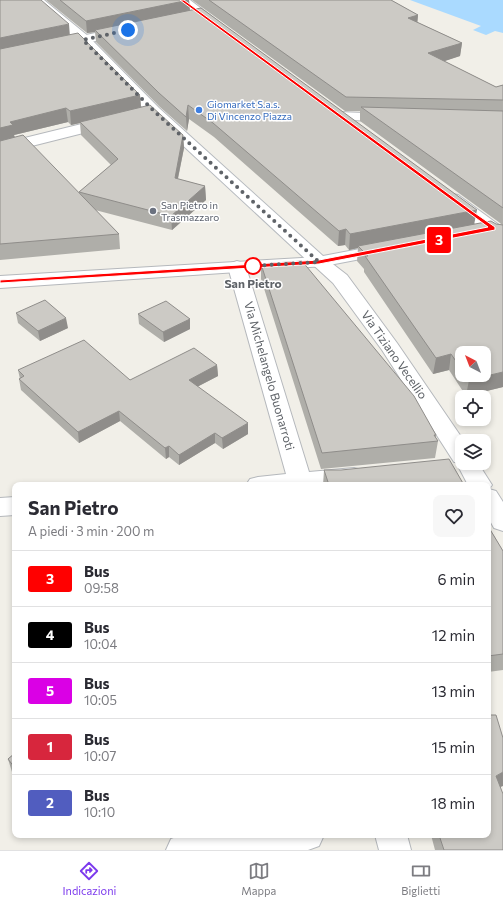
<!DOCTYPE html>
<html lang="it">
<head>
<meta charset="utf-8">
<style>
	body { margin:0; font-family:Commissioner,sans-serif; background:#f7f7f7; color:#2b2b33; height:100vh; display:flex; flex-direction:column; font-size:15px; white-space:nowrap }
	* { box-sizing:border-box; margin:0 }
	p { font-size:13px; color:#7c7c81 }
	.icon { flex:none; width:22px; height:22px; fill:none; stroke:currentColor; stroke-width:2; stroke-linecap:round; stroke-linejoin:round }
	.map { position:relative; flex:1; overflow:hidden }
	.panel { position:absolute; left:12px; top:482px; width:479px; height:356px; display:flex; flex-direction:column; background:#fff; border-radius:8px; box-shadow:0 2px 6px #0003 }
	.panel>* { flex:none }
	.badge { padding:0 8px; border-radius:3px; font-size:14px; line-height:26px }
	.needle { width:26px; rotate:318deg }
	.tools { position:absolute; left:455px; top:346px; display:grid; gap:8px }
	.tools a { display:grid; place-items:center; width:36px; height:36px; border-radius:8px; background:#fff; box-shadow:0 2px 6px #0003; font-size:20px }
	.you { position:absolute; width:20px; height:20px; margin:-10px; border:3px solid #fff; border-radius:50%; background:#1a73e8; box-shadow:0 0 0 6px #1a73e833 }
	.map>.badge { position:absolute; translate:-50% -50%; box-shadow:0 0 0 2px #fff }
	.round { display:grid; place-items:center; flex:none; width:42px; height:42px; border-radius:8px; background:#f7f7f7 }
	.head { display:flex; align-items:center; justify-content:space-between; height:68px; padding:0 16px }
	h1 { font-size:19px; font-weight:700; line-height:30px }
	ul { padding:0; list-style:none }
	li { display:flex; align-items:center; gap:12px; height:56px; padding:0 16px; border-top:1px solid #e1e1e2 }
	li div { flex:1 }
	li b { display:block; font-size:15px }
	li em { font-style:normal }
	li .badge { min-width:44px; font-weight:700; text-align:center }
	.tab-bar { display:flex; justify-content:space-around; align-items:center; height:56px; border-top:1px solid #e1e1e2; background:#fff; font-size:11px; color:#7c7c81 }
	.tab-bar a { display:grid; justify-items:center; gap:2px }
	.tab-bar .active { color:#7c3aed }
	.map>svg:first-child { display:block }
</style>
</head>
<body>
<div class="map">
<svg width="503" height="850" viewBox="0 0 503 850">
	<rect width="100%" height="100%" fill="#f1efe8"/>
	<!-- water -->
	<path fill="#aadaff" d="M410,0H503V33L495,31L486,35L473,30L481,26Z"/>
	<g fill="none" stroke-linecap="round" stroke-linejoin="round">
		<!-- minor casing -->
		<g stroke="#b5b8bc" stroke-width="2">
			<path id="minor" d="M124,27L129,28L130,31L129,34L0,61V53Z
				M339,112L390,114L395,115L397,118L395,121L390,122L334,119L332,116L334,113Z
				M110,117L115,119L118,122L115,125L0,154V144Z
				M319,257L325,258L347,275L397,343L464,441H462V463H478L492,485L489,489L496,491L503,502V531L494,528L488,517V485H468L456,462H454L382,350L333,283L310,262L313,258Z
				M237,261L243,263L246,267L309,472L354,468L362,470L366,476L362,482L345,485H246L250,479L258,477L286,474L228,267L231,263Z
				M15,497V515L0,516V498Z
				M181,835H324L319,846L308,850H166L171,839Z
				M375,835H407L411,850H379Z"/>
		</g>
		<!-- tertiary casing -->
		<g stroke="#b5b8bc" stroke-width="2">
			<path id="tertiary" d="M319,257L325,258L328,262L325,266L0,288V276Z"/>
		</g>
		<!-- secondary casing -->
		<g stroke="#b6babf" stroke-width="2">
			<path id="secondary" d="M31,0H44L88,36L159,108L323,256L386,244L392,245L395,249L392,253L319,267L313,266L149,114L78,42Z
				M176,0H190L224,26L223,29H213Z
				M452,194L458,195L503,228V241L497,240L446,203L444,199L446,195Z"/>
		</g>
		<!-- minor -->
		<use href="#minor" fill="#fff" fill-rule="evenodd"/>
		<!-- tertiary -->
		<use href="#tertiary" fill="#fff" fill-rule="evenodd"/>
		<!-- secondary -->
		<use href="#secondary" fill="#fff" fill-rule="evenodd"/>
	</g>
	<!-- wall -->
	<path fill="#afaea9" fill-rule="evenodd" d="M0,0L70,35L140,95L141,107L183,135L184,148L178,179L205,186L206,200L172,230L95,210L119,234L120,249L0,260ZM68,122L71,125L80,123L81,135L111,165L79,192V193L15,137L14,135Z
		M46,0H189L190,10L475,224L502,225L500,223L360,121V111H345L192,0H391L418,15L417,22L462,43L460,56L444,61L496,87L503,85V387L466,396L449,370L433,374L364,272V269L357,261L358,248L349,250L345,245L338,246L214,137L189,119L187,131L160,107L96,42L95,32L87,33ZM462,353L484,375H462Z
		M261,264L436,435V438L438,441L435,458L321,469L261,279Z
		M16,313L68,328L40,341L18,323Z
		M138,314L190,319V329L164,342L139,324Z
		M217,365L218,376L197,387L248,434L223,449L215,443L179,465L169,457L166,459L120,421L79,443L21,390L19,379H20L18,370L130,380Z
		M324,470L464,485H323Z
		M488,526L503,551V670L488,672Z
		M15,753V777L12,772L8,759Z
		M500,787L503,850H435L431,835H488Z"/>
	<!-- shaded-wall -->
	<path fill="#8f8d8a" d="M189,0L190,12L95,30V32L87,33L86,21Z
		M418,15L417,27L408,18Z
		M69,24L70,37L0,51V38Z
		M462,43L460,56L427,67L428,53Z
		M140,95L141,108L80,122V123L71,125L70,111Z
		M188,105L189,119L187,131L186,117Z
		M66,108L68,122L14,135L15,139L0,143V128L10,122Z
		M183,135L184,148L175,192V178Z
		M205,186L206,200L172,230L171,216Z
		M477,210L474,225L358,246V248L349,250L350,234Z
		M346,229L345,245L338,246L339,231Z
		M66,318L68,328L40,341L38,331Z
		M190,319V329L164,342L163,332Z
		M451,354L449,370L433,374L436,358Z
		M217,365L218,376L189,391V380Z
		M503,372V387L466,396L469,380Z
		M119,411L120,421L79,443L78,432Z
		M248,423V434L223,449L222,438Z
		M215,433V443L179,465V455Z
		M169,446V457L166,459L165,448Z
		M503,772V786L491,791L496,776Z"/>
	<!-- building -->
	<path fill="#cccac5" stroke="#8f8d8a" d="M0,0H41L69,24L0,38Z
		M60,0H189L86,21Z
		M209,0H391L418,15L408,18L462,43L428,53L496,87L503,85V100L346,97Z
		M201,8L477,210L350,234L346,229L339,231L213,123L188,105L186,117L159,93L95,30Z
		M78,33L140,95L70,111L66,108L10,122L13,125L0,128V49Z
		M150,105L183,135L175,178L205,186L171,216L79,192L118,159L80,122Z
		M361,107L503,111V208Z
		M23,135L119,234L0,244V141Z
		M491,221L496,224L503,225V372L469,380L466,375H484V353H462V370L451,354L436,358L365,256H368L358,246Z
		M302,261L414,396L436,435H434L438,441L322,453L261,264Z
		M45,300L66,318L38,331L16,313Z
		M166,301L190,319L163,332L138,314Z
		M84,340L130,380L194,348L217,365L189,380L248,423L222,438L215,433L179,455L169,446L165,448L119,411L78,432L19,379L24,376L18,370Z
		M449,459L464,485H329L324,470H341Z
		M488,526L503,551V654L488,656Z
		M488,715H496L503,738V772L496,776L503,794V850H444L439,835H488Z
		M15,753V768L8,759Z"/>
	<!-- line -->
	<path fill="#f00" stroke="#fff" d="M180,0H184L472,211L495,227V230L319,264L0,283V280L319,260L488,227Z"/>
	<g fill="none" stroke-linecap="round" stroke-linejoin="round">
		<!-- walk -->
		<path stroke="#5f6368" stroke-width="4" stroke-dasharray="0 7.2" d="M128,30L83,40L154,111L319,262L251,266H253"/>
	</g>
	<!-- markers -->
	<circle fill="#3f7fe0" stroke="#fff" stroke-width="1.5" cx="199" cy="110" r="4"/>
	<circle fill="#6b7280" stroke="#fff" stroke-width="1.5" cx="153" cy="211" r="4"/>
	<circle fill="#fff" stroke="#f00" stroke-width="2" cx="253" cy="266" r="8"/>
	<g text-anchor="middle" stroke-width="3" stroke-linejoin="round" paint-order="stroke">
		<!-- far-shop labels -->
		<g font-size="10" fill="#366cbe" stroke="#fff" text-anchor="start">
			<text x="207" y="108">Giomarket S.a.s.<tspan x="207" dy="12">Di Vincenzo Piazza</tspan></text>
		</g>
		<!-- far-worship labels -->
		<g font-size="10" fill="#5b616d" stroke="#fff" text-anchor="start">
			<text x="161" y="209">San Pietro in<tspan x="161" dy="12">Trasmazzaro</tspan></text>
		</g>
		<!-- stop labels -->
		<g font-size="12" font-weight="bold" fill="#5f6368" stroke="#fff">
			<text x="253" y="288">San Pietro</text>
		</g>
		<!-- street labels -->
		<g font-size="12" fill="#5f6368" stroke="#fff">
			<text transform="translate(394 355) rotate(55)" y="4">Via Tiziano Vecellio</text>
			<text transform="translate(269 376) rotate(74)" y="4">Via Michelangelo Buonarroti</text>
		</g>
	</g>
</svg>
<div class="tools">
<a><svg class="needle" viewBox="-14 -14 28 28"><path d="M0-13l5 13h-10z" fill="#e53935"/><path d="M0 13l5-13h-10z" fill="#7c7c81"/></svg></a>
<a><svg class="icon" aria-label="locate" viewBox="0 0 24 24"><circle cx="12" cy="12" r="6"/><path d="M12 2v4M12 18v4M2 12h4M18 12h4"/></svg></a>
<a><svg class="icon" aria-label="layers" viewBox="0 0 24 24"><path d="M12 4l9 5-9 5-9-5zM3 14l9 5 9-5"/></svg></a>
</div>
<div class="you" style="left:128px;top:30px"></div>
<b class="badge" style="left:439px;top:240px;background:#f00;color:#fff">3</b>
<section class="panel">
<div class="head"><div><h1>San Pietro</h1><p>A piedi · 3 min · 200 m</p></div><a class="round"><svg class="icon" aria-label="heart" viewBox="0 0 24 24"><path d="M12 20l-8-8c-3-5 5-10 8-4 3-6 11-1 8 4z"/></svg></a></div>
<ul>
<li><span class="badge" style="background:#f00;color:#fff">3</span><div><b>Bus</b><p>09:58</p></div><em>6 min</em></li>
<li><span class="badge" style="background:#000;color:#fff">4</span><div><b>Bus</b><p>10:04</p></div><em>12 min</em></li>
<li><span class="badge" style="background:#da00e5;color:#fff">5</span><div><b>Bus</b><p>10:05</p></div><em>13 min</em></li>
<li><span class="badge" style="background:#d7263d;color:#fff">1</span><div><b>Bus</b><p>10:07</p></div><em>15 min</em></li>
<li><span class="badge" style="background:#515dbf;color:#fff">2</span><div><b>Bus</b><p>10:10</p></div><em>18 min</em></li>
</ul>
</section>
</div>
<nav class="tab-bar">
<a class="active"><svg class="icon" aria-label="directions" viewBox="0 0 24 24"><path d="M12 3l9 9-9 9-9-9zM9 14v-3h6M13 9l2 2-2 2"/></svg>Indicazioni</a>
<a><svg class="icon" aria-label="map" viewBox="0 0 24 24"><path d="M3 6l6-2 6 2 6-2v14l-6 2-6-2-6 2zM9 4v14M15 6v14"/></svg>Mappa</a>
<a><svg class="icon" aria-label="tickets" viewBox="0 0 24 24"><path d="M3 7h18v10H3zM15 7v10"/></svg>Biglietti</a>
</nav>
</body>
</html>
